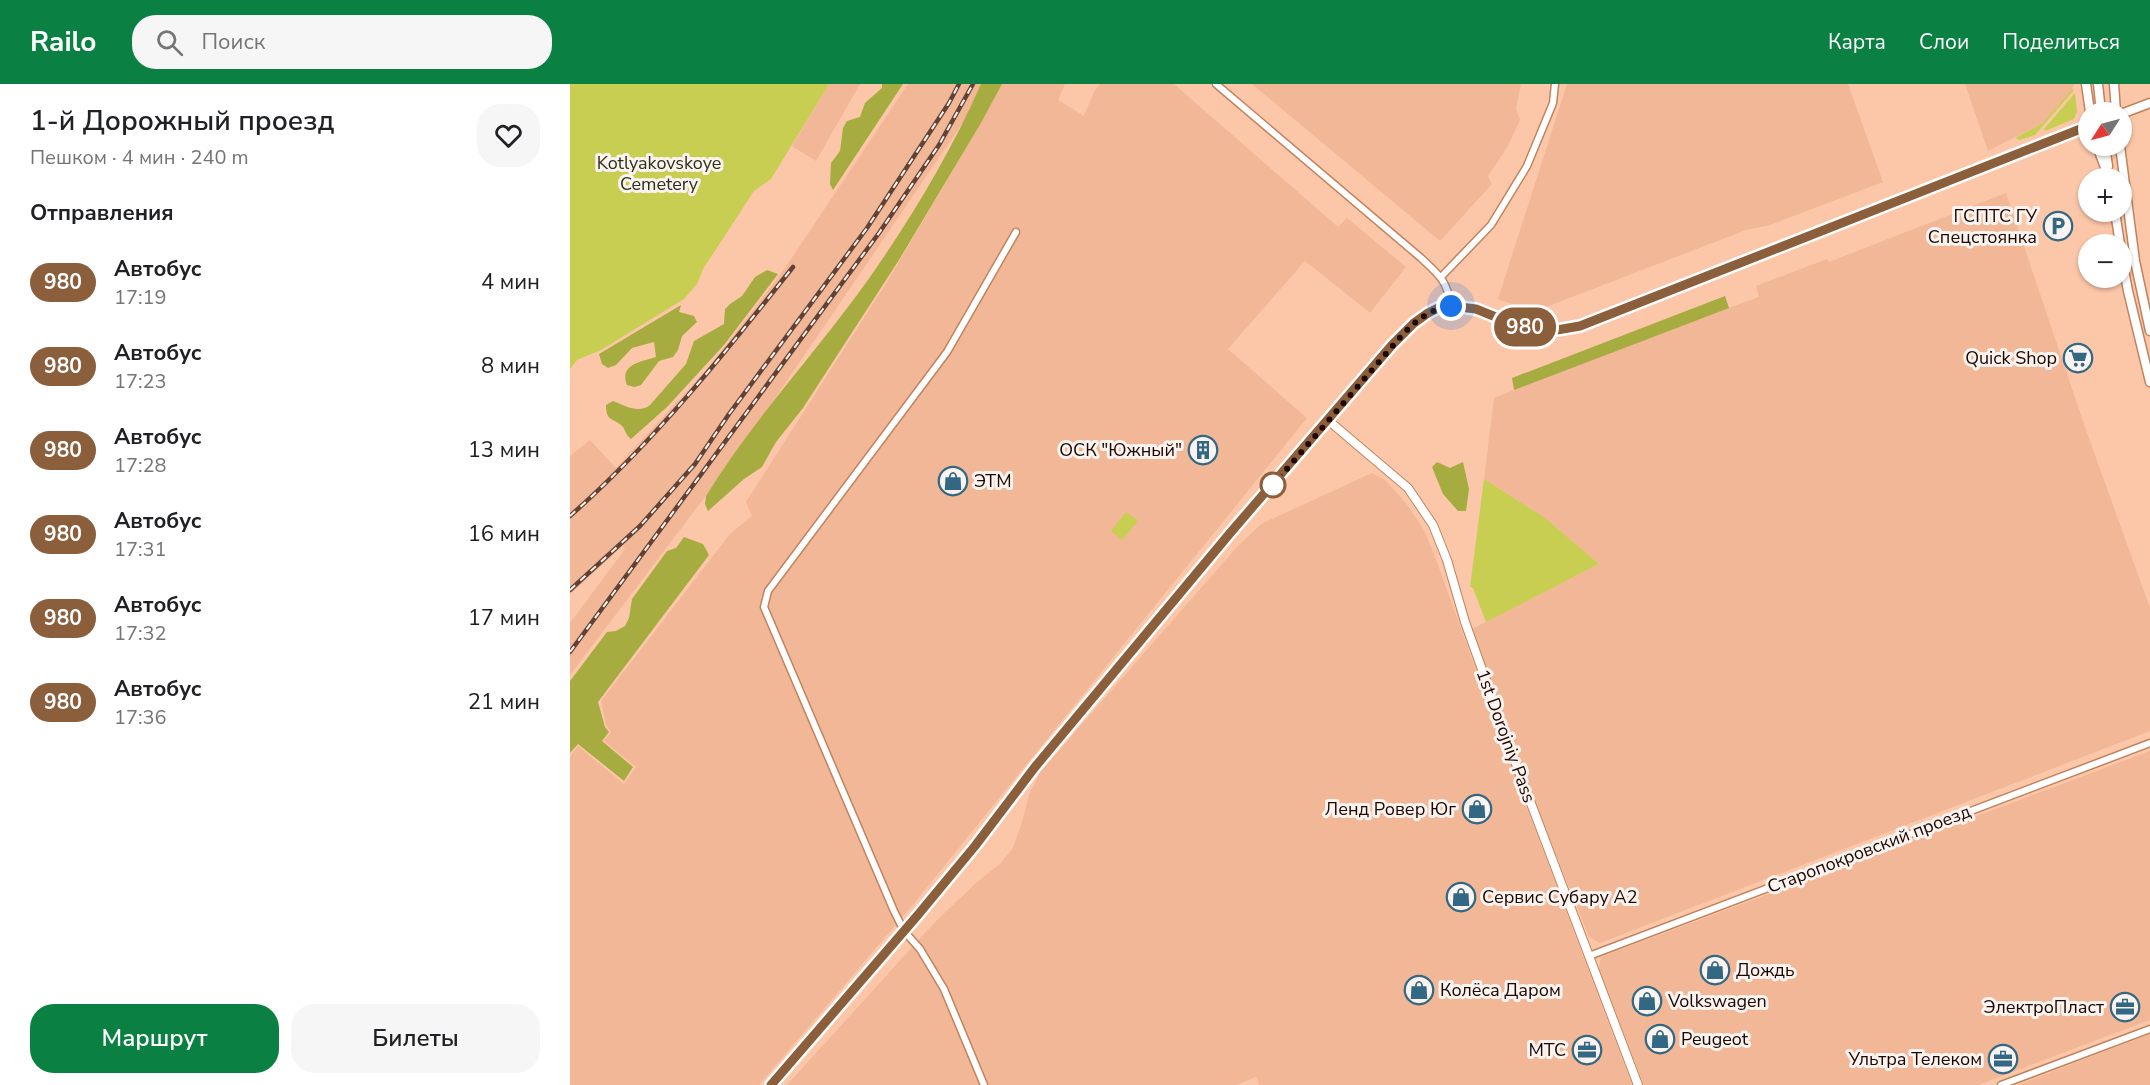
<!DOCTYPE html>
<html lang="ru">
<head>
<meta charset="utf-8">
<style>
	body { margin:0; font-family:"Nunito Sans",sans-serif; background:#f6f6f6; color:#202124; height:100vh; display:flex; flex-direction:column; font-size:22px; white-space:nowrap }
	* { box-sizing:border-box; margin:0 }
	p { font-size:20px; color:#757577 }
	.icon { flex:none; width:33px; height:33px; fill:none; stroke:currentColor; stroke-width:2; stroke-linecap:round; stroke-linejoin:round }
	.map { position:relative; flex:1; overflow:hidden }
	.details { display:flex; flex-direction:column; background:#fff; width:570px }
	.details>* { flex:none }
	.badge { padding:0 12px; border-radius:20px; font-size:21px; line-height:39px }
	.needle { width:39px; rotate:234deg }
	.fabs { position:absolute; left:1508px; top:18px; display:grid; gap:12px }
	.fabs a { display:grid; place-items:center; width:54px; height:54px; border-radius:50%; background:#fff; box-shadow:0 2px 4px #0004; font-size:30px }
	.you { position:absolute; width:30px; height:30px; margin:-15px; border:4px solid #fff; border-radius:50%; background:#1a73e8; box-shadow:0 0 0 9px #1a73e833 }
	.map>.badge { position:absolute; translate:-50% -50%; box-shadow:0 0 0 3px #fff }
	h2 { padding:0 30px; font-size:22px; line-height:54px }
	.round { display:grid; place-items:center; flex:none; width:63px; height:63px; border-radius:24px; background:#f6f6f6 }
	.head { display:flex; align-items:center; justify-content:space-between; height:102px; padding:0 30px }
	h1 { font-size:28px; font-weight:600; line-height:45px }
	.button { display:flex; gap:12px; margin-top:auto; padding:12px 30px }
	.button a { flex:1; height:69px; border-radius:24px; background:#0b8043; color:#fff; font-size:24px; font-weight:600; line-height:69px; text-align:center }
	.button a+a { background:#f6f6f6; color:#202124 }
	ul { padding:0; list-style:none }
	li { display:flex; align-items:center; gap:18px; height:84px; padding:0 30px }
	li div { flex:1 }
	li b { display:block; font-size:22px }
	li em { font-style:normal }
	li .badge { min-width:66px; font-weight:700; text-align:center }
	header { display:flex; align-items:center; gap:36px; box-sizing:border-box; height:84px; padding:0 30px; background:#0b8043; color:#fff }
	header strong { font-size:28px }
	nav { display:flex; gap:33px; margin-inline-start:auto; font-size:21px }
	.search { width:420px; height:54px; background:#f6f6f6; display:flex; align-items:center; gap:15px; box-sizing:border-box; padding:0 21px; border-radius:24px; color:#757577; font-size:22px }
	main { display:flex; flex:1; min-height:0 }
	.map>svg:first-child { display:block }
</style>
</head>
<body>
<header>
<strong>Railo</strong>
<div class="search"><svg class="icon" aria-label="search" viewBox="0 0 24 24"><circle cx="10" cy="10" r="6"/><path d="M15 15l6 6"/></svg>Поиск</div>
<nav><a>Карта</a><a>Слои</a><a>Поделиться</a></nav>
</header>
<main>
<section class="details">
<div class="head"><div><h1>1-й Дорожный проезд</h1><p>Пешком · 4 мин · 240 m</p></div><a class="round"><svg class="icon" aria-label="heart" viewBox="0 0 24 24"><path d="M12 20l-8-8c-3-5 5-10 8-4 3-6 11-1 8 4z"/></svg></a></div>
<h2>Отправления</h2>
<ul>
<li><span class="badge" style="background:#8b5e3c;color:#fff">980</span><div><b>Автобус</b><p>17:19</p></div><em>4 мин</em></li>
<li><span class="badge" style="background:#8b5e3c;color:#fff">980</span><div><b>Автобус</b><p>17:23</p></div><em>8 мин</em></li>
<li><span class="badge" style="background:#8b5e3c;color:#fff">980</span><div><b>Автобус</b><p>17:28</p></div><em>13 мин</em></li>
<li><span class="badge" style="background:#8b5e3c;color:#fff">980</span><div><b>Автобус</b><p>17:31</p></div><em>16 мин</em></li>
<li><span class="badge" style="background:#8b5e3c;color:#fff">980</span><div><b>Автобус</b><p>17:32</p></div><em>17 мин</em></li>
<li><span class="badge" style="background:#8b5e3c;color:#fff">980</span><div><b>Автобус</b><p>17:36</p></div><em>21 мин</em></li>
</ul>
<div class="button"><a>Маршрут</a><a>Билеты</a></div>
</section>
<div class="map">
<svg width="1580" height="1001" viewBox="0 0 1580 1001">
	<rect width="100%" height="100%" fill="#fcc7a8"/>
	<!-- built -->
	<path fill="#f1b796" d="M259,0H290L246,77L222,62Z
		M338,0H411L398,31L163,376L0,591V539L55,465L53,462L0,510V372L20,356L46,384L140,282L211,190Z
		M432,0H495L488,16L514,32L524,8L530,0H604L768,143L777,134L836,183L800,229L735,177L658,265L737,334L341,823L189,1001H0V673L8,662L54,700L66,683L34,657L41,648L36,641L31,617L160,450L182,432L186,441L176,418L320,193L411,39Z
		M682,0H951L946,24L950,36L938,62L918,92L922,100L870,157Z
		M997,0H1278L1313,98L1200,141L1176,146L971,225L955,224L936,218L928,215Z
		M1395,0H1504L1502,5L1473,39L1418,67Z
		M1436,109L1516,346L1580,524V647L1030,859L1019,853L949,678L902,545L1029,480L975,434L914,395L924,314L1076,254L1189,213L1186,202L1257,175L1259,178Z
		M802,389L815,396L836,419L854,446L864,470L941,682L1062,1001H689L686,993L666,1001H217L365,838L406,799L430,780L443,764L452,738L459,711L470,688L666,464L691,440Z
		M1580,667V936L1408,1001H1074L1029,885L1031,873Z
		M1580,950V1001H1448Z"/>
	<!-- green -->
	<path fill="#c7ce52" d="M0,0H259L201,95L184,107L133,185L127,200L114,215L31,266L7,276L0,285Z
		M1502,5L1504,6L1465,51L1450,56L1445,54L1473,39Z
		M1505,9L1507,27L1504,35L1475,47L1474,45Z
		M914,395L975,434L1029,480L916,538L903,504L900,503Z
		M556,428L568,437L552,456L541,447Z"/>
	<!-- forest -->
	<path fill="#a6ac40" d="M312,0H333L263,106L260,100L261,79L270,67L273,44L277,37L290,33L295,19L312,4Z
		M411,0H432L411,39L329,176L233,324L206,358L192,383L174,395L138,427L135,420L136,412C184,334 247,268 300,193C342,133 381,68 411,0Z
		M197,186L208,190L154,261L97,323L61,355C56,351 56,348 53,343C44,333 36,339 36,321L43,317C56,322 68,330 80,321L116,280L124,257L154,240L155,225L160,220L172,212L185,193Z
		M1155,212L1159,224L944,306L942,294Z
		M111,221L109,228L124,232L127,238L112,252L108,266L103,273L89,277L71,301L64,303L57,301C49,280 71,278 86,273L84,258L62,264L46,281L38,284L32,280L29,270Z
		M867,378L880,384L893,378L899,405L896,427H888L873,410L862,383Z
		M114,453L133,460L139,471L28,618L35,643L39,648L32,657L63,683L54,697L8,660L0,669V597L37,548L46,547L55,542L59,534L62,515L97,467L106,464Z"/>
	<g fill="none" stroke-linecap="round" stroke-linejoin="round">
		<!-- minor casing -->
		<g stroke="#c0835d" stroke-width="9">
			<path id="minor" d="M646,0L851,174C869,191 877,196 881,222
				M871,193L921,141L957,82L983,19L985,0
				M1019,872L1580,659
				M414,1001L374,905L350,865L334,847L324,827L194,523L198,507L377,268L446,148
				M1431,1001L1580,945"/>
		</g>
		<!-- tertiary casing -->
		<g stroke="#c0835d" stroke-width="10">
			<path id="tertiary" d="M759,337L838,404L863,441L877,476L895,538L946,680L1068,1001"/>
		</g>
		<!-- secondary casing -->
		<g stroke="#c0835d" stroke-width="11">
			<path id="secondary" d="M1516,0L1520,28
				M1528,0L1531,28
				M1544,0L1546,28
				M1551,30L1580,19
				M1527,62L1539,94
				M1535,62L1538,82
				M1550,62L1565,177L1580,247
				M1545,128L1550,160
				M1551,169L1558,207L1580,298
				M201,1001L347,832L405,762L465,683L661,448L822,261L844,239L858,229L870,223L881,222L906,225L948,242L966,245L987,246L1010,242L1518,42"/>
		</g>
		<!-- minor -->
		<use href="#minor" stroke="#fff" stroke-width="6"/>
		<!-- tertiary -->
		<use href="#tertiary" stroke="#fff" stroke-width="8"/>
		<!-- secondary -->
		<use href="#secondary" stroke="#fff" stroke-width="8"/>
		<!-- rail casing -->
		<g stroke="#624234" stroke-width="4.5">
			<path id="rail" d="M0,432C84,358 154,270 223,183
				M0,506L70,442L125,380L159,330L297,144L379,19L389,0
				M0,568L309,149L369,61L403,0"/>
		</g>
		<!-- rail -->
		<use href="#rail" stroke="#faf3ef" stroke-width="2" stroke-dasharray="7" stroke-linecap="butt"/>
	</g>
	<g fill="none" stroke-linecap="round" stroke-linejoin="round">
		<!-- line casing -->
		<g stroke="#fff" stroke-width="14">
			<path id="line" d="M201,1001L347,832L405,762L465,683L661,448L822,261L844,239L858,229L870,223L881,222L906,225L948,242L966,245L987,246L1010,242L1518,42"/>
		</g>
		<!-- line -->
		<use href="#line" stroke="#8b5e3c" stroke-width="9"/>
		<!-- walk -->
		<path stroke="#1d0700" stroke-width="6" stroke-dasharray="0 10.8" d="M703,401L833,250C847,236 860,225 881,222"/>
	</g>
	<!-- icons -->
	<defs>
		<g id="parking-ring" transform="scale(1.5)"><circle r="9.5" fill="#faf3ef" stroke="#326883" stroke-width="1.5"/><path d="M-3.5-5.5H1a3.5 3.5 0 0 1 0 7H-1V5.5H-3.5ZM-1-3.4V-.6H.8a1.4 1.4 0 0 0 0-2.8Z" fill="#326883"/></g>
		<g id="supermarket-ring" transform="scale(1.5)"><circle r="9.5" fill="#faf3ef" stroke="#326883" stroke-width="1.5"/><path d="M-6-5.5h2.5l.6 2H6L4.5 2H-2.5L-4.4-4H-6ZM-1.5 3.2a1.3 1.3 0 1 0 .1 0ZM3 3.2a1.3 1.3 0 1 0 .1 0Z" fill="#326883"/></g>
		<g id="building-ring" transform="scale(1.5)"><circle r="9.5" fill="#faf3ef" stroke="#326883" stroke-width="1.5"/><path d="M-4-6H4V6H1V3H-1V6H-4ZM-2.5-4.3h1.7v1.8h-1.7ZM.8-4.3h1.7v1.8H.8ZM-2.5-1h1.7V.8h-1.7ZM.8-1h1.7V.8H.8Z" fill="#326883"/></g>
		<g id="shop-ring" transform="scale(1.5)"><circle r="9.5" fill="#faf3ef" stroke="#326883" stroke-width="1.5"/><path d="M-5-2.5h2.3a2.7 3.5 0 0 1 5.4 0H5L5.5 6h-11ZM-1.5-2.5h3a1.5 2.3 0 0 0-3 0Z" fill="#326883"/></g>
		<g id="office-ring" transform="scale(1.5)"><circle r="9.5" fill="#faf3ef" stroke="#326883" stroke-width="1.5"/><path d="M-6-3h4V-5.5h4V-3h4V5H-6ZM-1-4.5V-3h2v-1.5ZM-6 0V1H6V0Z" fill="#326883"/></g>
	</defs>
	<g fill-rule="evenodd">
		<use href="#parking-ring" x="1488" y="142"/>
		<use href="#supermarket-ring" x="1508" y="274"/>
		<use href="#building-ring" x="633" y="366"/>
		<use href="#shop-ring" x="383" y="397"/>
		<use href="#shop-ring" x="907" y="725"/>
		<use href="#shop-ring" x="891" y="813"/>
		<use href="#shop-ring" x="1145" y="886"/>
		<use href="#shop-ring" x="849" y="906"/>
		<use href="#shop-ring" x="1077" y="917"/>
		<use href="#office-ring" x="1555" y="923"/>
		<use href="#shop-ring" x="1090" y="955"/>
		<use href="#office-ring" x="1017" y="966"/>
		<use href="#office-ring" x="1433" y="975"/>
	</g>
	<!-- markers -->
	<circle fill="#fff" stroke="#8b5e3c" stroke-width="3" cx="703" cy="401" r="12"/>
	<g text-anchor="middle" stroke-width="6" stroke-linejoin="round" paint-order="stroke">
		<!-- park labels -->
		<g font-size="18" fill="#2e3019" stroke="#faf3ef">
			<text x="89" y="85">Kotlyakovskoye<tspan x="89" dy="21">Cemetery</tspan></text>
		</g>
		<!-- poi labels -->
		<g font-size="18" fill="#1d0700" stroke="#faf3ef" text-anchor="end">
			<text x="1467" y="138">ГСПТС ГУ<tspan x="1467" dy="21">Спецстоянка</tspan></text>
			<text x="1487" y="280">Quick Shop</text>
			<text x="612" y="372">ОСК "Южный"</text>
			<text x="404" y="403" text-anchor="start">ЭТМ</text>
			<text x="886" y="731">Ленд Ровер Юг</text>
			<text x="912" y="819" text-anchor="start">Сервис Субару А2</text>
			<text x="1166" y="892" text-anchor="start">Дождь</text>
			<text x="870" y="912" text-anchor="start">Колёса Даром</text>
			<text x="1098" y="923" text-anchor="start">Volkswagen</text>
			<text x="1534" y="929">ЭлектроПласт</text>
			<text x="1111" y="961" text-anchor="start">Peugeot</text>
			<text x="996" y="972">МТС</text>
			<text x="1412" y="981">Ультра Телеком</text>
		</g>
		<!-- street labels -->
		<g font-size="18" fill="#1d0700" stroke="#faf3ef">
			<text transform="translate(936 652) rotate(70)" y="6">1st Dorojniy Pass</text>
			<text transform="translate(1299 765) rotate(-21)" y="6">Старопокровский проезд</text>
		</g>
	</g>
</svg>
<div class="fabs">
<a><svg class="needle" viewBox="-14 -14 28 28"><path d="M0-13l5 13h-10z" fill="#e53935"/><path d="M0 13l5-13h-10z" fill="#757577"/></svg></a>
<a>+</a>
<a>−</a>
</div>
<div class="you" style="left:881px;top:222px"></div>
<b class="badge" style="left:955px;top:243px;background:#8b5e3c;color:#fff">980</b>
</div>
</main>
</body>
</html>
